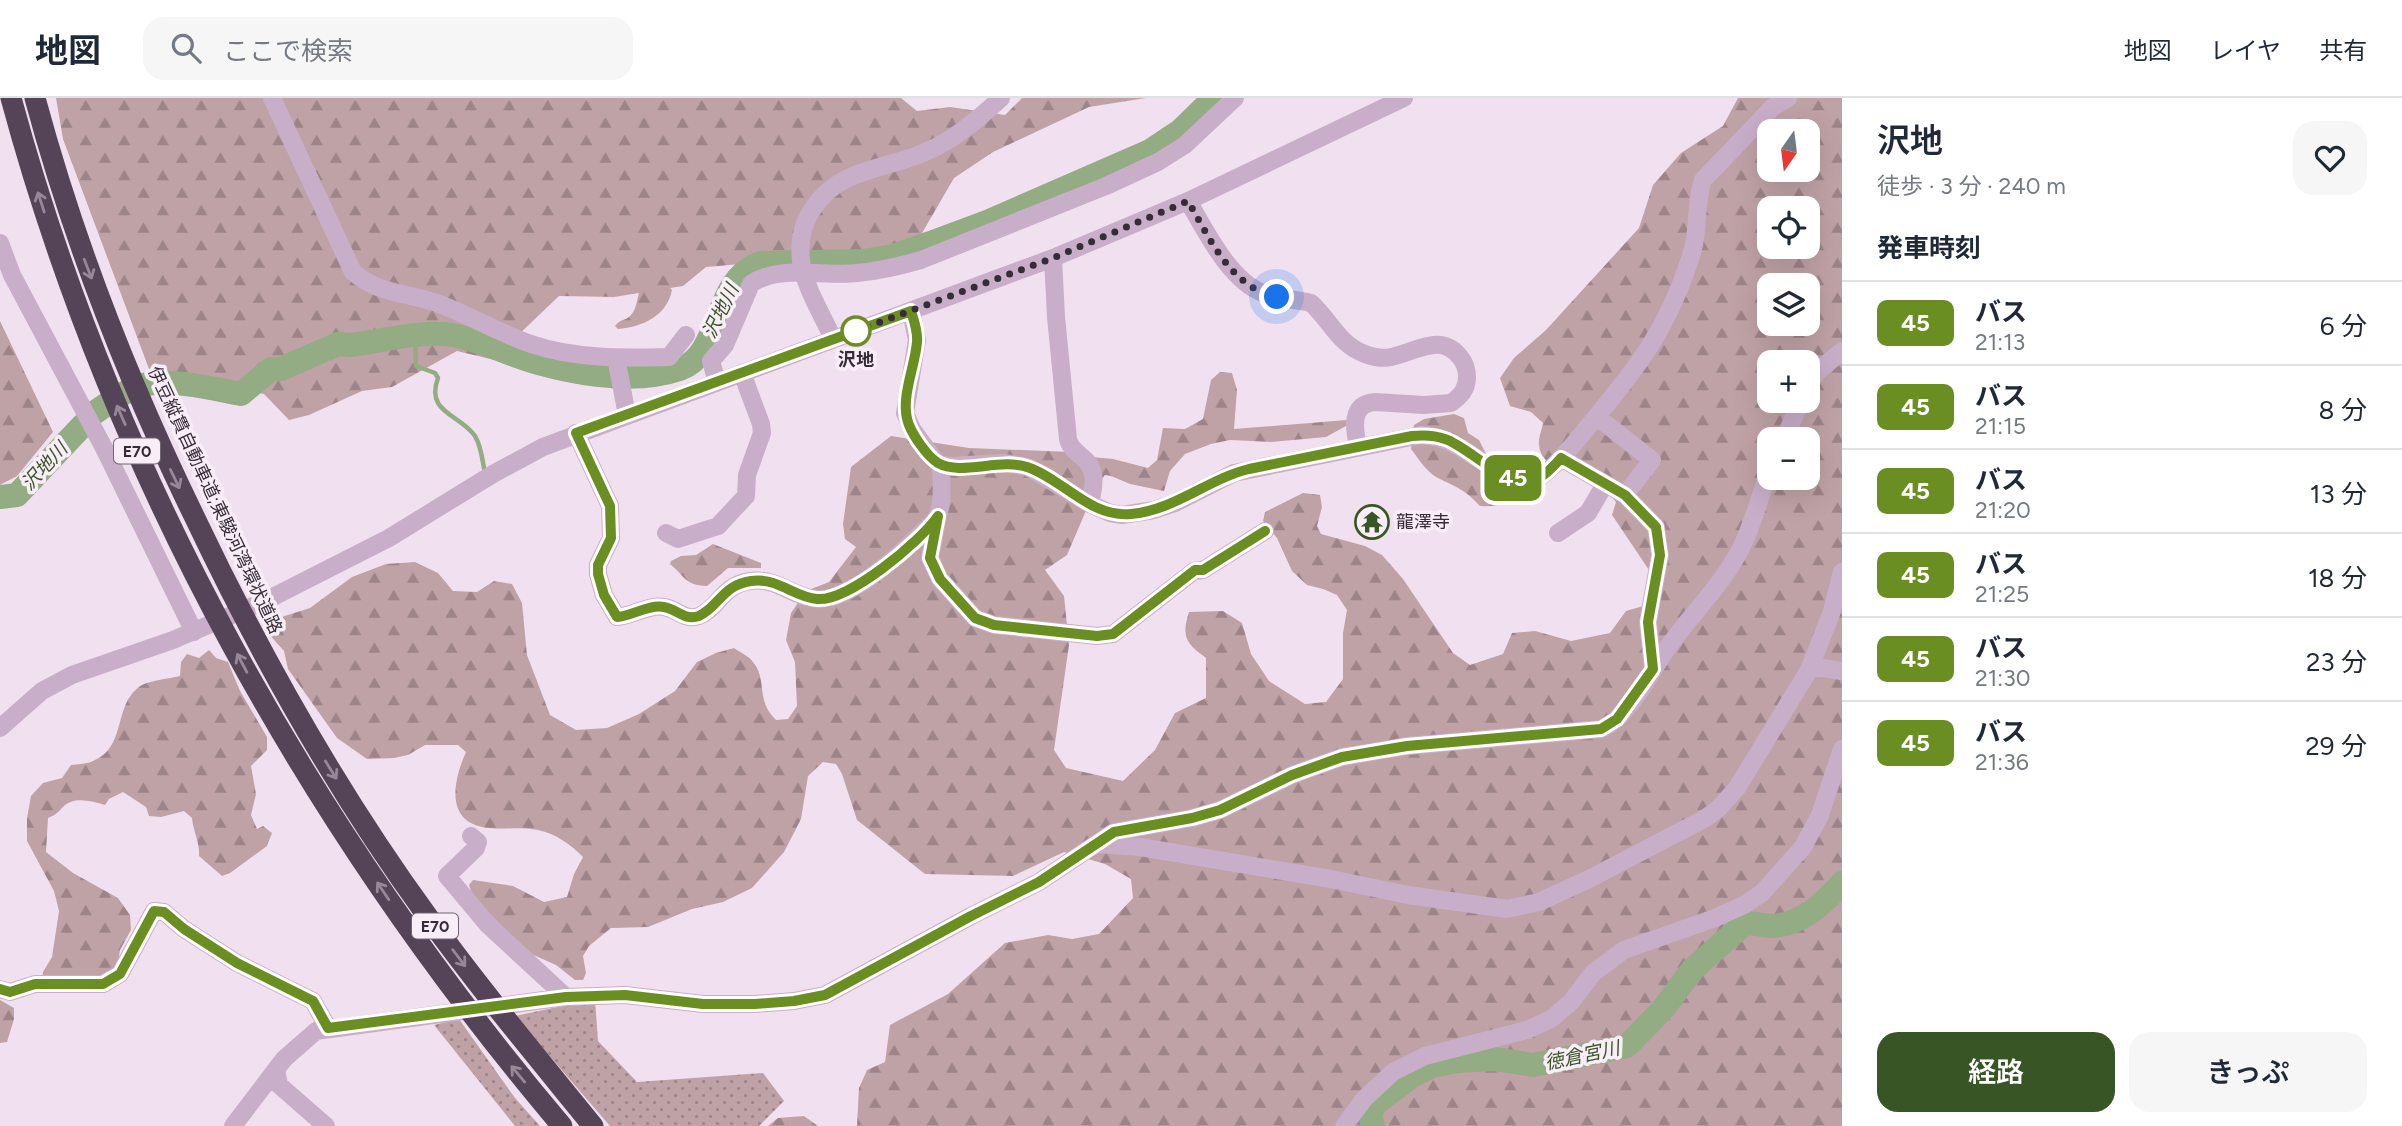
<!DOCTYPE html>
<html lang="ja">
<head>
<meta charset="utf-8">
<style>
	body { margin:0; font-family:Figtree,"Noto Sans JP",sans-serif; background:#f6f6f7; color:#1f2937; height:100vh; display:flex; flex-direction:column; font-size:26px; white-space:nowrap }
	* { box-sizing:border-box; margin:0 }
	p { font-size:23px; color:#747a83 }
	.icon { flex:none; width:38px; height:38px; fill:none; stroke:currentColor; stroke-width:2; stroke-linecap:round; stroke-linejoin:round }
	.map { position:relative; flex:1; overflow:hidden }
	.sheet { display:flex; flex-direction:column; background:#fff; width:560px }
	.sheet>* { flex:none }
	.badge { padding:0 14px; border-radius:10px; font-size:24px; line-height:46px }
	.needle { width:46px; rotate:194deg }
	.buttons { position:absolute; left:1757px; top:21px; display:grid; gap:14px }
	.buttons a { display:grid; place-items:center; width:63px; height:63px; border-radius:14px; background:#fff; box-shadow:0 7px 28px #0002; font-size:35px }
	.you { position:absolute; width:35px; height:35px; margin:-18px; border:5px solid #fff; border-radius:50%; background:#1a73e8; box-shadow:0 0 0 10px #1a73e833 }
	.map>.badge { position:absolute; translate:-50% -50%; box-shadow:0 0 0 4px #fff }
	h2 { padding:0 35px; font-size:26px; line-height:63px }
	.round { display:grid; place-items:center; flex:none; width:74px; height:74px; border-radius:21px; background:#f6f6f7 }
	.head { display:flex; align-items:center; justify-content:space-between; height:119px; padding:0 35px }
	h1 { font-size:33px; font-weight:600; line-height:52px }
	.primary-button { display:flex; gap:14px; margin-top:auto; padding:14px 35px }
	.primary-button a { flex:1; height:80px; border-radius:21px; background:#385625; color:#fff; font-size:28px; font-weight:600; line-height:80px; text-align:center }
	.primary-button a+a { background:#f6f6f7; color:#1f2937 }
	ul { padding:0; list-style:none }
	li { display:flex; align-items:center; gap:21px; height:84px; padding:0 35px; border-top:2px solid #e0e1e3 }
	li div { flex:1 }
	li b { display:block; font-size:26px }
	li em { font-style:normal }
	li .badge { min-width:77px; font-weight:700; text-align:center }
	header { display:flex; align-items:center; gap:42px; box-sizing:border-box; height:98px; padding:0 35px; background:#fff; border-bottom:2px solid #e0e1e3 }
	header strong { font-size:33px }
	nav { display:flex; gap:38px; margin-inline-start:auto; font-size:24px }
	.search { width:490px; height:63px; background:#f6f6f7; display:flex; align-items:center; gap:18px; box-sizing:border-box; padding:0 24px; border-radius:21px; color:#747a83; font-size:26px }
	main { display:flex; flex:1; min-height:0 }
	.map>svg:first-child { display:block }
</style>
</head>
<body>
<header>
<strong>地図</strong>
<div class="search"><svg class="icon" aria-label="search" viewBox="0 0 24 24"><circle cx="10" cy="10" r="6"/><path d="M15 15l6 6"/></svg>ここで検索</div>
<nav><a>地図</a><a>レイヤ</a><a>共有</a></nav>
</header>
<main>
<div class="map">
<svg width="1842" height="1028" viewBox="0 0 1842 1028">
	<defs>
		<pattern id="grass-dots" width="8" height="8" patternUnits="userSpaceOnUse" patternTransform="scale(1.75)"><rect width="8" height="8" fill="#bfa2a6"/><path d="M2 2h.1M6 6h.1" fill="none" stroke="#9c8488" stroke-width="1.8" stroke-linecap="round"/></pattern>
		<pattern id="forest-firs" width="22" height="20" patternUnits="userSpaceOnUse" patternTransform="scale(1.75)"><rect width="22" height="20" fill="#bfa2a6"/><path d="M5 1l3.5 6h-7zM16 11l3.5 6h-7z" fill="#9c8488"/></pattern>
	</defs>
	<rect width="100%" height="100%" fill="#f1e1f0"/>
	<!-- grass -->
	<path fill="url(#grass-dots)" d="M595,901L598,943L637,984L763,975L784,1003L759,1028H610L515,918Z
		M459,921L515,1000L540,1028H515L434,927Z"/>
	<!-- forest -->
	<path fill="url(#forest-firs)" fill-rule="evenodd" d="M56,0H901L917,13L950,9L1005,17L1022,0H1146L1089,9L993,54L954,80L918,142L832,158L706,169L683,188L670,190L672,192C667,218 642,229 618,231L615,228C620,221 625,223 630,218C636,213 637,202 639,195L614,199L559,198L514,241L610,264L615,291L457,253L392,289L362,293L309,317L289,322L264,296L149,271L63,41Z
		M1738,0H1842V1028H857L859,990L867,972L885,964L890,927L948,896L1005,845L1048,837L1072,841L1099,836L1133,800L1131,781L1105,766L1064,754L1013,778L925,776L857,722L842,676L836,666L823,664L808,678L801,721L784,754L752,790L723,804L692,811L648,829L611,830L589,848L583,858L586,875L583,882H575L556,867L527,854L473,799L469,787L473,782L513,788L544,804L567,799L574,776L583,759C570,746 556,736 538,732C521,728 505,732 489,730C444,726 453,683 466,654L458,647H425L408,657L394,660L367,661L337,640L288,571L284,553L267,534L272,522L310,510L352,479L386,466L415,464L438,475L453,493L477,494L494,483L512,486L522,505L527,557L550,617L576,632L607,630L639,616L675,593L697,564L716,555L734,550C739,554 749,558 753,564C768,582 755,602 776,622L788,621L797,608L795,564L786,542L791,515L806,493L829,484L856,449L845,441L843,426L851,369L891,338L969,350L1070,354L1081,358L1113,361L1148,370L1157,362L1163,330L1185,331L1203,321L1211,282L1220,274L1232,275L1237,292L1234,331L1347,322L1346,328L1326,339L1271,344L1230,342L1211,346L1185,356L1170,373L1164,393L1130,386L1111,378L1105,377L1097,387L1067,457L1045,472L1064,498L1069,547L1054,652L1066,670L1123,683L1155,652L1175,615L1206,600V560C1186,545 1181,539 1189,514L1223,513L1242,525L1251,556L1269,583L1305,606L1326,604L1343,581V535L1347,512L1337,497L1323,491L1307,487L1292,473L1277,440L1263,423L1265,414L1303,395L1320,397L1322,409L1317,428L1321,436L1365,448L1382,457L1403,481L1453,555L1470,567L1503,556L1512,535L1535,533L1571,543L1610,535L1626,513L1643,508L1649,472L1612,417L1616,404L1594,377C1575,374 1541,372 1539,347C1538,341 1542,331 1543,325L1531,314L1510,308L1500,280L1514,260L1546,232L1639,130L1653,87L1681,55L1723,28ZM1769,33H1808V72H1769ZM1769,110H1808V149H1769ZM1769,187H1808V226H1769ZM1769,264H1808V303H1769ZM1769,341H1808V380H1769Z
		M0,223L53,334L17,378L0,387Z
		M1454,316L1464,320L1468,335L1479,342L1487,358L1502,365L1513,362L1526,370C1511,395 1515,410 1480,408C1464,391 1458,390 1438,380C1426,374 1419,361 1411,351L1414,327L1424,321Z
		M713,446L761,465V470H728L707,488C684,487 686,479 670,466L671,463L681,458L696,457Z
		M209,552L216,560L228,564L240,593L267,639V652L251,668L256,696L251,717L257,731L263,728L272,735L267,748L230,775L222,778L199,758C200,744 193,733 192,720L184,713L161,719L149,718L146,709L123,694L109,701L105,707C91,703 74,698 63,709C58,714 56,717 48,720L46,754L73,775L118,800L130,817L131,832L120,852L118,865L112,878L42,883L43,874L52,859L59,813L54,793L27,743V720L31,698L43,685L62,680L71,667C78,666 87,666 93,663C128,649 112,605 142,587C152,582 168,581 180,578L181,564L187,556L199,560Z
		M0,902L14,910V921L7,944L0,945Z
		M804,1018L818,1028H768L778,1020Z"/>
	<g fill="none" stroke-linecap="round" stroke-linejoin="round">
		<!-- stream -->
		<path stroke="#94ac83" stroke-width="4.5" d="M415,238L416,268L435,275L438,280C425,315 460,316 475,338C481,348 482,360 484,370"/>
		<!-- river -->
		<path stroke="#94ac83" stroke-width="24" d="M94,315C110,304 128,290 147,286C174,281 214,291 241,296L271,271H281L338,246L351,247C381,243 423,232 452,237C482,242 509,257 538,265C582,277 636,286 680,271C723,256 712,181 761,165L863,163L893,158L933,144L987,124L1150,53L1180,33L1214,0
			M0,399L17,397L83,327
			M1373,1028L1370,1017L1375,1006L1412,978L1432,968L1457,963L1495,961L1533,967L1627,948L1663,911L1693,871L1744,826C1754,824 1762,828 1772,828C1801,827 1823,806 1842,785"/>
		<!-- minor -->
		<path stroke="#c9aec9" stroke-width="18" d="M272,0L353,174C380,197 406,194 437,205C469,217 499,235 531,246C575,261 623,260 669,259L686,237
			M1188,103C1206,133 1229,182 1263,195C1278,201 1295,201 1311,205C1331,223 1338,246 1365,256C1373,259 1383,261 1391,259C1416,254 1441,234 1460,259C1465,265 1467,271 1467,279C1467,291 1461,298 1451,305L1424,307L1375,304C1350,306 1354,330 1358,349
			M0,145L12,177L104,350L194,534
			M1053,160L1056,219L1068,341C1070,349 1075,353 1082,359C1098,371 1094,388 1090,406L1110,415L1122,417L1154,412L1175,405L1234,375L1421,337C1468,340 1491,384 1534,383C1555,370 1571,349 1587,330C1638,269 1670,229 1693,151C1699,128 1695,104 1703,82L1773,9L1788,0
			M911,213L917,242L905,315L912,331L934,361L939,366L949,368L1005,365L1028,369L1090,406
			M833,241C822,216 805,190 801,163C799,145 802,127 812,112C837,71 883,72 923,55C953,43 977,22 1001,0
			M616,260L627,317
			M717,284L711,263L725,247L751,186C779,166 824,179 857,175C879,173 900,168 921,162L1106,88L1158,64L1185,47L1235,0
			M1808,287L1817,274L1842,253
			M576,335L610,408L611,440L598,467V476L604,497L617,519C632,518 650,506 664,509C677,511 684,523 699,518C719,510 722,487 750,483C777,479 793,499 816,501C848,504 897,459 918,438C924,432 933,427 937,419C944,405 941,382 941,366
			M1784,341L1801,303
			M1561,360L1625,397L1652,362L1597,319
			M1625,397L1656,429L1660,457L1648,524L1653,571
			M938,418L930,460L940,481L975,520L994,527L1097,538L1113,536L1194,473L1203,472L1265,433
			M666,435L678,441L718,428L746,398L747,377L762,335L761,326L742,275
			M1558,435L1588,415L1605,386
			M1811,568L1842,573
			M0,630L42,593L72,577L173,542L265,503L389,440L493,376L543,349L1053,160L1188,103L1404,0
			M471,738L478,744L476,750L447,778L488,827L566,899
			M1097,746L1140,749L1331,781L1408,797L1507,811L1539,804L1589,781L1704,721L1718,711L1737,690L1809,572L1832,513L1842,474
			M0,891L10,894L35,886H103L120,876L154,813L164,814L184,831L237,865L313,903L328,930
			M276,972L279,987L326,1028
			M233,1028L284,961L316,933L566,899L625,897L703,906H755L794,903L825,897L971,818L1039,784L1114,734L1192,720L1220,712L1292,677L1342,659L1407,648L1601,631C1631,618 1652,570 1671,545C1694,513 1723,486 1741,450C1753,426 1759,400 1769,375
			M1344,1028L1364,1001L1393,974L1425,958L1527,932L1551,921L1571,904L1593,875L1624,852L1715,820L1744,807L1762,795L1803,749L1820,717L1842,651"/>
		<!-- highway -->
		<path stroke="#554458" stroke-width="21" d="M11,0C113,378 310,730 562,1028
			M35,0C74,145 129,285 195,420C261,559 337,694 428,819C480,891 537,959 593,1028"/>
	</g>
	<!-- one-way arrows -->
	<defs><path id="oneway-shaft" d="M-6 0H5M1.5-3L5.5 0L1.5 3" fill="none" stroke-width="1.6" stroke-linecap="round" stroke-linejoin="round" transform="scale(1.75)"/></defs>
	<g stroke="#978898">
		<use href="#oneway-shaft" transform="translate(41 104) rotate(-108)"/>
		<use href="#oneway-shaft" transform="translate(88 171) rotate(69)"/>
		<use href="#oneway-shaft" transform="translate(121 317) rotate(-114)"/>
		<use href="#oneway-shaft" transform="translate(175 381) rotate(64)"/>
		<use href="#oneway-shaft" transform="translate(242 565) rotate(-118)"/>
		<use href="#oneway-shaft" transform="translate(331 672) rotate(58)"/>
		<use href="#oneway-shaft" transform="translate(383 793) rotate(-124)"/>
		<use href="#oneway-shaft" transform="translate(459 860) rotate(53)"/>
		<use href="#oneway-shaft" transform="translate(518 976) rotate(-130)"/>
	</g>
	<g fill="none" stroke-linecap="round" stroke-linejoin="round">
		<!-- line casing -->
		<g stroke="#fff" stroke-width="16">
			<path id="line" d="M0,891L10,894L35,886H103L120,876L154,813L164,814L184,831L237,865L313,903L328,930L566,899L625,897L703,906H755L794,903L825,897L971,818L1039,784L1114,734L1192,720L1220,712L1292,677L1342,659L1407,648L1601,631L1617,621L1653,571L1648,524L1660,457L1656,429L1625,397L1561,360C1554,368 1546,377 1536,382C1509,394 1470,349 1445,341C1434,337 1423,337 1412,338L1249,371C1208,381 1175,412 1131,416C1090,420 1063,381 1027,369C1000,360 960,378 938,365C927,358 914,339 909,327C899,302 915,270 917,244C918,233 914,223 911,213L576,335L610,408L611,440L598,467V476L604,497L617,519C632,518 649,506 664,509C677,511 684,523 699,518C719,509 722,487 751,483C777,479 794,499 817,501C848,504 920,444 938,418L930,460L940,481L975,520L994,527L1097,538L1113,536L1195,472H1203L1265,433"/>
		</g>
		<!-- line -->
		<use href="#line" stroke="#6b8e23" stroke-width="10"/>
		<!-- walk -->
		<path stroke="#362c38" stroke-width="7" stroke-dasharray="0 12.6" d="M856,233L1053,160L1188,103C1209,139 1231,190 1277,199"/>
	</g>
	<!-- icons -->
	<defs>
		<g id="temple-ring" transform="scale(1.75)"><circle r="9.5" fill="#f9eef8" stroke="#385625" stroke-width="1.5"/><path d="M0-6L5-2H3V0L6.5 2.5H4V6H1.5V3h-3V6H-4V2.5H-6.5L-3 0V-2H-5Z" fill="#385625"/></g>
	</defs>
	<g fill-rule="evenodd">
		<use href="#temple-ring" x="1372" y="424"/>
	</g>
	<!-- markers -->
	<circle fill="#fff" stroke="#6b8e23" stroke-width="3.5" cx="856" cy="233" r="14"/>
	<g text-anchor="middle" stroke-width="7" stroke-linejoin="round" paint-order="stroke">
		<!-- shield labels -->
		<g fill="#f9eef8" stroke="#706672" stroke-width="2">
			<rect x="114" y="340.5" width="46" height="25" rx="5"/>
			<rect x="412" y="815.5" width="46" height="25" rx="5"/>
		</g>
		<g font-size="16" font-weight="bold" fill="#362c38">
			<text x="137" y="359">E70</text>
			<text x="435" y="834">E70</text>
		</g>
		<!-- stop labels -->
		<g font-size="18" font-weight="bold" fill="#362c38" stroke="#f9eef8">
			<text x="856" y="268">沢地</text>
		</g>
		<!-- street labels -->
		<g font-size="18" fill="#362c38" stroke="#f9eef8">
			<text transform="translate(215 402) rotate(65)" y="6">伊豆縦貫自動車道;東駿河湾環状道路</text>
		</g>
		<!-- poi labels -->
		<g font-size="18" fill="#362c38" stroke="#f9eef8" text-anchor="start">
			<text x="1396" y="430">龍澤寺</text>
		</g>
		<!-- water labels -->
		<g font-size="19" font-style="italic" fill="#385625" stroke="#f9eef8">
			<text transform="translate(720 213) rotate(-64)" y="7">沢地川</text>
			<text transform="translate(44 368) rotate(-47)" y="7">沢地川</text>
			<text transform="translate(1582 957) rotate(-12)" y="7">徳倉宮川</text>
		</g>
	</g>
</svg>
<div class="buttons">
<a><svg class="needle" viewBox="-14 -14 28 28"><path d="M0-13l5 13h-10z" fill="#e53935"/><path d="M0 13l5-13h-10z" fill="#747a83"/></svg></a>
<a><svg class="icon" aria-label="locate" viewBox="0 0 24 24"><circle cx="12" cy="12" r="6"/><path d="M12 2v4M12 18v4M2 12h4M18 12h4"/></svg></a>
<a><svg class="icon" aria-label="layers" viewBox="0 0 24 24"><path d="M12 4l9 5-9 5-9-5zM3 14l9 5 9-5"/></svg></a>
<a>+</a>
<a>−</a>
</div>
<div class="you" style="left:1277px;top:199px"></div>
<b class="badge" style="left:1513px;top:380px;background:#6b8e23;color:#fff">45</b>
</div>
<section class="sheet">
<div class="head"><div><h1>沢地</h1><p>徒歩 · 3 分 · 240 m</p></div><a class="round"><svg class="icon" aria-label="heart" viewBox="0 0 24 24"><path d="M12 20l-8-8c-3-5 5-10 8-4 3-6 11-1 8 4z"/></svg></a></div>
<h2>発車時刻</h2>
<ul>
<li><span class="badge" style="background:#6b8e23;color:#fff">45</span><div><b>バス</b><p>21:13</p></div><em>6 分</em></li>
<li><span class="badge" style="background:#6b8e23;color:#fff">45</span><div><b>バス</b><p>21:15</p></div><em>8 分</em></li>
<li><span class="badge" style="background:#6b8e23;color:#fff">45</span><div><b>バス</b><p>21:20</p></div><em>13 分</em></li>
<li><span class="badge" style="background:#6b8e23;color:#fff">45</span><div><b>バス</b><p>21:25</p></div><em>18 分</em></li>
<li><span class="badge" style="background:#6b8e23;color:#fff">45</span><div><b>バス</b><p>21:30</p></div><em>23 分</em></li>
<li><span class="badge" style="background:#6b8e23;color:#fff">45</span><div><b>バス</b><p>21:36</p></div><em>29 分</em></li>
</ul>
<div class="primary-button"><a>経路</a><a>きっぷ</a></div>
</section>
</main>
</body>
</html>
